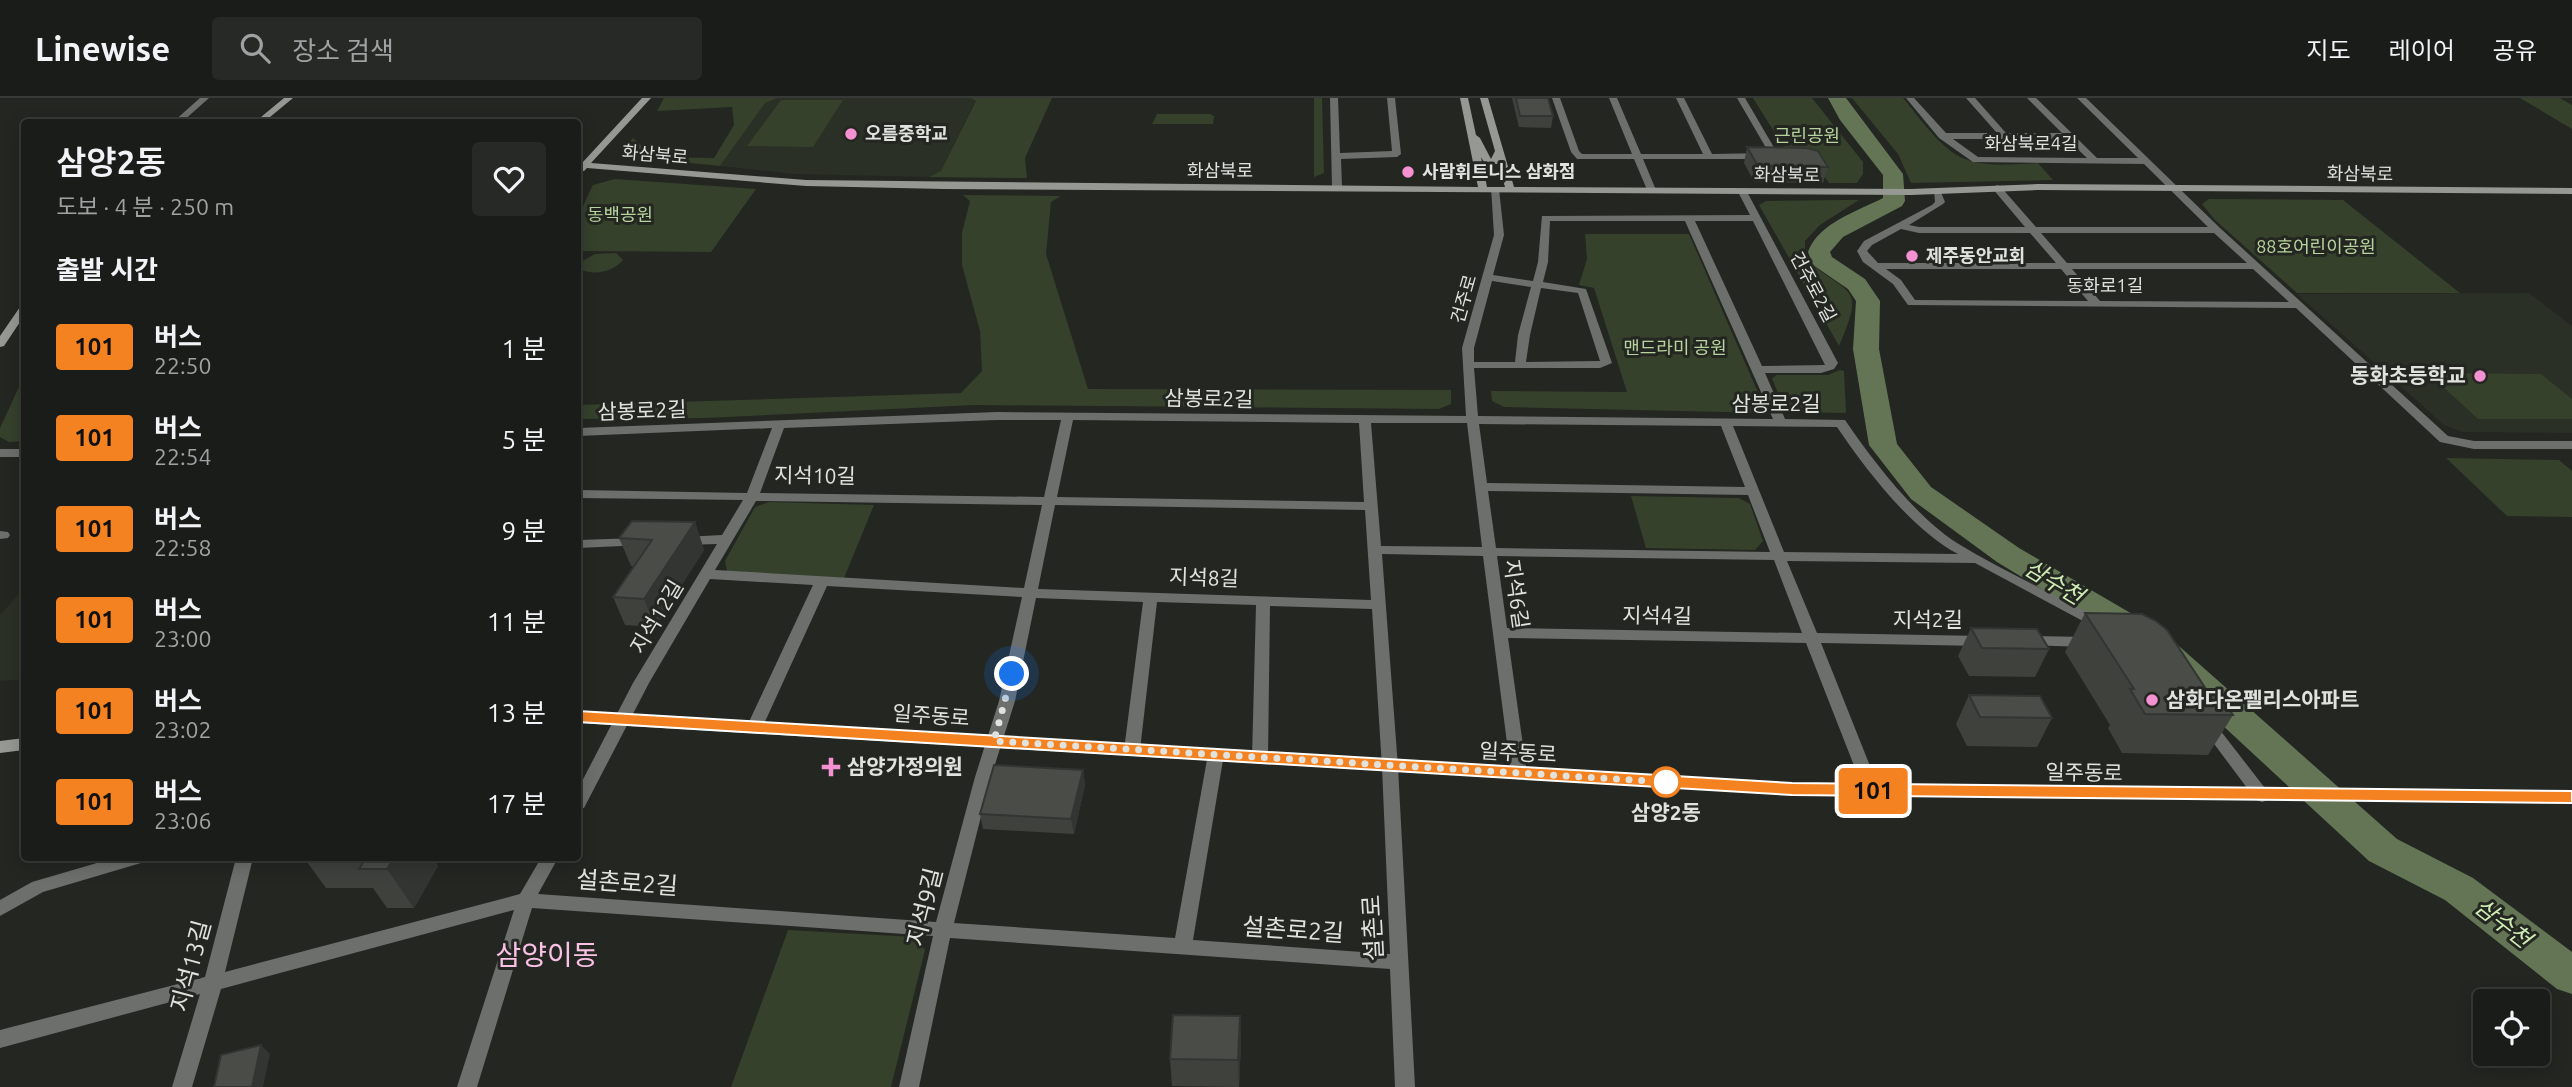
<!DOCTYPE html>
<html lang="ko">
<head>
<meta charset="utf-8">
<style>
	body { margin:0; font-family:Ubuntu,"Noto Sans KR",sans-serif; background:#272926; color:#f1f3f6; height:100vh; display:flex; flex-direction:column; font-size:26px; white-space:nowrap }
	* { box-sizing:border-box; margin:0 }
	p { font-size:23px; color:#9fa1a2 }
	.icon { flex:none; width:38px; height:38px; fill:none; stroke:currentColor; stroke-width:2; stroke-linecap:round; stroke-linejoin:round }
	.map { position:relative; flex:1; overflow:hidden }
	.sheet { position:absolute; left:21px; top:21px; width:560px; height:742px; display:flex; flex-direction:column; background:#1a1c19; border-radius:7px; box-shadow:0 4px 18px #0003,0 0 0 2px #383a38 }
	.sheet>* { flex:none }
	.badge { padding:0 14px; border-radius:5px; font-size:24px; line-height:46px }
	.buttons { position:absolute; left:2473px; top:891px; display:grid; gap:14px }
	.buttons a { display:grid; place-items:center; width:77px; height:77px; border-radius:7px; background:#1a1c19; box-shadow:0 4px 18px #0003,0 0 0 2px #383a38; font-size:35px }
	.you { position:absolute; width:35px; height:35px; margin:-18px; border:5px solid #fff; border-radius:50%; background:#1a73e8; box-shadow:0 0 0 10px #1a73e833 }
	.map>.badge { position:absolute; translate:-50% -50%; box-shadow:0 0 0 4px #fff }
	h2 { padding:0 35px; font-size:26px; line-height:63px }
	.round { display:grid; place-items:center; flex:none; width:74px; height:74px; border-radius:7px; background:#272926 }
	.head { display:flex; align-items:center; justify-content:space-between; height:119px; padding:0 35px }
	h1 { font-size:33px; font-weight:600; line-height:52px }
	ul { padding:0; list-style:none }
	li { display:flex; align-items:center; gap:21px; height:91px; padding:0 35px }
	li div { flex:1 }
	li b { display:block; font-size:26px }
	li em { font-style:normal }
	li .badge { min-width:77px; font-weight:700; text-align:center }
	header { display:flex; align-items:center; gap:42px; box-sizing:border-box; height:98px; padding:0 35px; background:#1a1c19; border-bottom:2px solid #383a38 }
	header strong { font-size:33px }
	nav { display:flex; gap:38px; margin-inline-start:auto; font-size:24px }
	.search { width:490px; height:63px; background:#272926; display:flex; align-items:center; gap:18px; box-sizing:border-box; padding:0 24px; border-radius:7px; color:#9fa1a2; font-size:26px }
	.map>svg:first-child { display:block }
</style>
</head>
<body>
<header>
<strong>Linewise</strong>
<div class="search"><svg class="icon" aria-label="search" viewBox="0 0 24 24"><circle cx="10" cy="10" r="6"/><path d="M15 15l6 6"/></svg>장소 검색</div>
<nav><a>지도</a><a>레이어</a><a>공유</a></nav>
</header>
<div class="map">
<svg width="2572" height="989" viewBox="0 0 2572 989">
	<rect width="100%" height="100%" fill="#232621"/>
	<!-- built -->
	<path fill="#2a3025" d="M777,0H971L976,2L941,73L929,79L794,76L720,68L765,4Z
		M2529,195L2572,228V335L2462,334L2444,327L2297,196Z
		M24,490V581L0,583V517Z"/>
	<!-- green -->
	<path fill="#35412b" d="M664,0H777L765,5L720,68L631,59L621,53L633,40L654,59L714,60L734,27L732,9L657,13Z
		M971,0H1052L1025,60L1027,80L929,79L941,73L976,3Z
		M1314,0H1322L1324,75L1314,79Z
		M1753,0H1812L1863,64V76L1857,85H1829L1815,64H1793Z
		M1852,0H1903C1921,21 1943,56 1971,63C1992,69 2016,66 2038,65L2053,82L1911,85L1898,56Z
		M2520,0H2560L2572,7V31Z
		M781,2H843L813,49L747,48Z
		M1157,16H1210L1214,18L1213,26H1152Z
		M615,81L756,91L711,154L578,153C577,124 580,112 593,87Z
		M963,97L1061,98L1051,104L1046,156L1088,291L1451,292V306L1439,311L974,307L705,320L578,321V307L961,295L982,273L980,233L962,167V135L970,103Z
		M2209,101L2343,102L2460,195H2297L2215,122L2202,106Z
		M1842,102H1859L1820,127L1805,143V161C1850,199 1866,185 1839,248L1759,107L1766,103Z
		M1585,136H1689L1767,315L1504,309L1492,303L1491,293L1627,294L1594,190L1579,187L1587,161Z
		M616,155L623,162C613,174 594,178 579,171V165L595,156Z
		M1840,272L1844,273L1846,315L1786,314L1772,281L1776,277H1828Z
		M2428,275L2541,276L2572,301V321H2478Z
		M24,278V343L9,344L0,339V330Z
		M2446,360L2559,362L2572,373V419L2507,418Z
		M1631,398L1739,400L1750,406L1763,443L1755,452L1646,450Z
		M769,404L874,407L844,480L727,473L725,463L755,409Z
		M788,832L915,839L925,852L891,989H731Z"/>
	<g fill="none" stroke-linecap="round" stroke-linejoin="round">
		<!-- river -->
		<path fill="#647556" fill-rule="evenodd" d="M1828,0H1846L1903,76L1905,103L1902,108L1843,139L1830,154L1832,159L1865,181L1880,203L1879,251L1897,346L1931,389L2019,450L2163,534L2397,741L2473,780L2572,854V896L2557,891L2445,802L2369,763L2139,550L1997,464L1911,401L1869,347L1853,251L1856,203L1848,191L1813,167L1808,154C1818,125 1858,113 1883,100V77L1840,22Z"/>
		<!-- street -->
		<path fill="#6d6f6c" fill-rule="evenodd" d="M200,0H209L182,24H173Z
			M1330,0H1338L1340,55L1392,53L1387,0H1395L1401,56L1397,59L1341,61L1342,89L1337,92L1332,89Z
			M1552,0H1560L1579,53L1582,56H1632L1609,0H1617L1641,56H1703L1676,0H1684L1712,56L1769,55L1737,0H1745L1779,58L1775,61H1643L1656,92L1648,94L1634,61H1577L1571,54Z
			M1906,0H1914L1946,35H1997L1966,0H1975L2006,35H2062L2027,0H2036L2097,60H2138L2077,0H2086L2220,130L2448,338L2474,343H2572V351H2474L2440,344L2296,210L1908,207L1893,186L1863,164L1857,153L1864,143L1932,107L1935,104L1934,92H1940L1945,104L1943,106L1909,127L1919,129H2025L1992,90L1997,87L2000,88L2036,129H2208L2144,66L1973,64L1939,40ZM1953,41H2067L2087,60L1978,59ZM1901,131L1919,135H2030L2056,165H1878L1867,153L1872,147ZM2041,135H2214L2247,165H2067ZM1886,171H2061L2088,203L1915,202L1901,182ZM2072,171H2253L2289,204L2100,203Z
			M1491,89L1499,91L1504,137L1493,177L1533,183L1538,164L1542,118L1750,117L1737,92L1745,90L1838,265L1834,271L1821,275H1765L1785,321L1845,322C1873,363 1915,418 1957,445C2003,473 2056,497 2104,523L2106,526L2104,529H2094L1975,465L1787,463L1817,535L1982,538L1989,543L1982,548L1821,545L1880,693L1878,697L1872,699L1866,697L1864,693L1806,545L1508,540L1527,676L1525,680L1519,682L1513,680L1511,676L1483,458L1382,456L1398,669L1415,989H1395L1390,871L950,840L919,989H899L933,838L532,810L477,989H457L514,812L221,891L192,989H172L200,896L0,950V932L205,879L236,760H253L225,874L520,796L541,760H558L538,796L936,824L975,679L999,603L1022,499L827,488L763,628L760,632H750L747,628L813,487L710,481L649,585L584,710L578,712V691L633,585L717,446L684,447L677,443L684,439L722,437L743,402L578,400V392L747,395L772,330L578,338V330L997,314L1466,318L1462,250L1494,137ZM1550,123H1685L1773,321L1478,318L1474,270H1600L1612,265L1586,191L1543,184L1548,164ZM1695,123H1753L1825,267L1762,268ZM1492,183L1531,189L1518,237L1515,264H1474V250ZM1541,190L1578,195L1600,263L1526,264L1530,237ZM997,322H1061L1044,399L760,395L784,330ZM1073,322L1359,325L1364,404L1057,399ZM1371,325H1467L1482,449L1381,448ZM1479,326L1721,328L1745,389L1487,385ZM1733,328L1837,329C1866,372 1912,432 1958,456L1784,454ZM1488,393L1748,397L1770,454L1496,450ZM756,403L1042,407L1024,490L715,472ZM1055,407L1365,412L1371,502L1038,491ZM1497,458L1774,462L1802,535L1507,530ZM1036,500L1143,504L1124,652L1126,656H1138L1140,652L1157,504L1256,507L1252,659L1254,663H1266L1268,659L1270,508L1372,511L1382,669L1390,856L1193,842L1224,656L1222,652H1210L1208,656L1175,840L954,825L991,679L1015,603Z
			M0,351H24V359H0Z
			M0,433L8,434L10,437L8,440L0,441Z
			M639,440L644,441L646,444L644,447L578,450V442Z
			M2027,538L2087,539L2094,544L2087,549L2022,547L2020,543L2022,539Z
			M2208,621L2213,623L2268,694L2270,698L2268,702L2262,704L2256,702L2203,631L2200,627L2203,623Z
			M114,760H144L141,765L43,794L0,818V802L32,784Z"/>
		<!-- secondary -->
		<path fill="#969894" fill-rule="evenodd" d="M284,0H293L264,24H255Z
			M642,0H651L591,65L806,82L1478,89L1460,0H1468L1476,37L1480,40L1491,61L1495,53L1480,0H1488L1514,89L1911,91L2038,86L2572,90V96L2038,92L1911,97L944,91L806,88L587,70L584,73H578V64L582,65ZM1481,59L1485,66H1498L1505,89H1487Z
			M24,208V218L4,248L0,249V238L20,209Z
			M578,613L1792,685L2572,693V705L1792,697L578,625Z
			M24,640V652L0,655V643Z"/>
	</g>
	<!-- wall -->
	<path fill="#3f413d" d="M1512,0H1548L1553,18L1551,30L1519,29Z
		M1747,49L1828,69L1823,85L1754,84L1744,65Z
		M695,424L704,452L655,529L625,527L613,499L634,468H631L619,440Z
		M2085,515L2206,591L2233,617L2208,657L2122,655L2108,630L2110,627L2065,554Z
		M1971,530L2049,551L2035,579L1969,578L1958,558Z
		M1969,597L2052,620L2037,649L1967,648L1956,626Z
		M1083,672L1085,687L1074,736L983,731L980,716Z
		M304,760H433L438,768L414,810H387L373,790H326Z
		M1240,918L1241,946L1239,989L1172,988L1170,961Z"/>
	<!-- shaded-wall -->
	<path fill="#333532" d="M695,424L704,452L655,529L644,501Z
		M1083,672L1085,687L1074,736L1071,721Z
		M394,760H433L438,768L414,810L387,771Z
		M1240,918L1241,946L1239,989L1238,962Z
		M261,947L270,956L263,989H252Z"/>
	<!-- building -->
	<path fill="#494c47" stroke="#333532" stroke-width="2" d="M1516,0H1548L1553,18H1520Z
		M1747,49L1807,50L1818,53L1828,69L1758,68Z
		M632,423L695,424L644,501L613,499L652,442L619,440Z
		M2085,515L2142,516L2156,523L2167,532L2206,591H2215L2233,617L2145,616L2130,591H2134Z
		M1971,530L2037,531L2049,551L1982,550Z
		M1969,597L2040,598L2052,620L1980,619Z
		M994,667L1083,672L1071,721L980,716Z
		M366,760H394L387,771H359Z
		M1173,917L1240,918L1238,962L1170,961Z
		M261,947L252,989H214L221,957Z"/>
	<!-- line -->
	<path fill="#f58220" stroke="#fff" stroke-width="2" d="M578,613L1792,685L2572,693V705L1792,697L578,624L570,619Z"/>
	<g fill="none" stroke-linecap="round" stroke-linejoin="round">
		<!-- walk -->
		<path stroke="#e0e2de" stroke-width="7" stroke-dasharray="0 12.6" d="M1012,576L994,643L1666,684"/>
	</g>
	<!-- markers -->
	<g fill="#f491d3" stroke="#232621" stroke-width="2.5">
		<circle cx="851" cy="36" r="7"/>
		<circle cx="1408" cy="74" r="7"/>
		<circle cx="1912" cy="158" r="7"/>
		<circle cx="2480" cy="278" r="7"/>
		<circle cx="2152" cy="602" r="7"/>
		<path d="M827.5 658.5h7v7h7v7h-7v7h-7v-7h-7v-7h7z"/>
	</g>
	<circle fill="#fff" stroke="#f58220" stroke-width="3.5" cx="1666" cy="684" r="14"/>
	<g text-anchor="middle" stroke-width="6" stroke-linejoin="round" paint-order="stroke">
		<!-- far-poi labels -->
		<g font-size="18" font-weight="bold" fill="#e0e2de" stroke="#232621" text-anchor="start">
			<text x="865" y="42">오름중학교</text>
			<text x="1422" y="80">사람휘트니스 삼화점</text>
			<text x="1926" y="164">제주동안교회</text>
		</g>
		<!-- far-park labels -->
		<g font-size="18" fill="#b6d39c" stroke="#232621">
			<text x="1807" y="44">근린공원</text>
			<text x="620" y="123">동백공원</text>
			<text x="2316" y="155">88호어린이공원</text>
			<text x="1675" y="256">맨드라미 공원</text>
		</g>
		<!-- far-street labels -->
		<g font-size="18" fill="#e0e2de" stroke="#232621">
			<text x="2031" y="52">화삼북로4길</text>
			<text transform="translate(655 57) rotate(5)" y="6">화삼북로</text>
			<text x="1220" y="79">화삼북로</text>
			<text transform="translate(2360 76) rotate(1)" y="6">화삼북로</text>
			<text transform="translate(1787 77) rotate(1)" y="6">화삼북로</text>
			<text x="2105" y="194">동화로1길</text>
			<text transform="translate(1813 189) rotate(62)" y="6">건주로2길</text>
			<text transform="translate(1464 201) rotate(-74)" y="6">건주로</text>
		</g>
		<!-- poi labels -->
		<g font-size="21" font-weight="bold" fill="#e0e2de" stroke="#232621" text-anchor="start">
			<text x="2466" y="285" text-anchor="end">동화초등학교</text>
			<text x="2166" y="609">삼화다온펠리스아파트</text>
			<text x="847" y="676">삼양가정의원</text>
		</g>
		<!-- street labels -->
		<g font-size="21" fill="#e0e2de" stroke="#232621">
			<text transform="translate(1209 301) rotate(1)" y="7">삼봉로2길</text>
			<text x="1776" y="313">삼봉로2길</text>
			<text transform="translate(642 313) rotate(-2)" y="7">삼봉로2길</text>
			<text transform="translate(815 378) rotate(1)" y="7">지석10길</text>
			<text transform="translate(1204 480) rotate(2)" y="7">지석8길</text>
			<text transform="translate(1516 496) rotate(82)" y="7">지석6길</text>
			<text transform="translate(1657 518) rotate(1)" y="7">지석4길</text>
			<text transform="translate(657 519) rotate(-59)" y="7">지석12길</text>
			<text x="1928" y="529">지석2길</text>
			<text transform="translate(931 618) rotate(4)" y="7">일주동로</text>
			<text transform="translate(1518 655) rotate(3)" y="7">일주동로</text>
			<text transform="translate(2084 675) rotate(1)" y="7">일주동로</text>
		</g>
		<!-- stop labels -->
		<g font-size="21" font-weight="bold" fill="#e0e2de" stroke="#232621">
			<text x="1666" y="722">삼양2동</text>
		</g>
		<!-- water labels -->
		<g font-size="23" font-style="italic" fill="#d0edb5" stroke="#232621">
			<text transform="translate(2054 484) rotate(31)" y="8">삼수천</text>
			<text transform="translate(2503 825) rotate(38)" y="8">삼수천</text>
		</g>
		<!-- near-street labels -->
		<g font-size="24" fill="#e0e2de" stroke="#232621">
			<text transform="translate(627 785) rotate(4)" y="8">설촌로2길</text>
			<text transform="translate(925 809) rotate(-76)" y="8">지석9길</text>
			<text transform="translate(1373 830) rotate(-93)" y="8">설촌로</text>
			<text transform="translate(1293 832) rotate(4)" y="8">설촌로2길</text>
			<text transform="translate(191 868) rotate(-75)" y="8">지석13길</text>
		</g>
		<!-- near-quarter labels -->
		<g font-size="28" fill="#fac1e5" stroke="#232621">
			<text x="547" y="867">삼양이동</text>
		</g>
	</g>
</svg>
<div class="buttons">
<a><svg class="icon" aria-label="locate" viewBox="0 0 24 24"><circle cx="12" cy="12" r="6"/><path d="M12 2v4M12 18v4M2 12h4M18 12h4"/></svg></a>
</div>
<div class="you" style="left:1012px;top:576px"></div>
<b class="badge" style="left:1873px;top:693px;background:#f58220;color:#111">101</b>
<section class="sheet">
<div class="head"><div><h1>삼양2동</h1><p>도보 · 4 분 · 250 m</p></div><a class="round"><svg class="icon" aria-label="heart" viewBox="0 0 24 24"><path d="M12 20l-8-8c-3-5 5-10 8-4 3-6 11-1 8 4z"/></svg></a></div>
<h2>출발 시간</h2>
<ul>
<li><span class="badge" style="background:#f58220;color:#111">101</span><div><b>버스</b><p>22:50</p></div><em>1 분</em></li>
<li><span class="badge" style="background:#f58220;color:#111">101</span><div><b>버스</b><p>22:54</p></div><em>5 분</em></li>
<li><span class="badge" style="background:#f58220;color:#111">101</span><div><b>버스</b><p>22:58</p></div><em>9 분</em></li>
<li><span class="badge" style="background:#f58220;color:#111">101</span><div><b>버스</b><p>23:00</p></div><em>11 분</em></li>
<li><span class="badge" style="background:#f58220;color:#111">101</span><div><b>버스</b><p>23:02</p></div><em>13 분</em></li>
<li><span class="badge" style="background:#f58220;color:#111">101</span><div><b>버스</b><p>23:06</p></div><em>17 분</em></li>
</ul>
</section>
</div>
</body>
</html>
